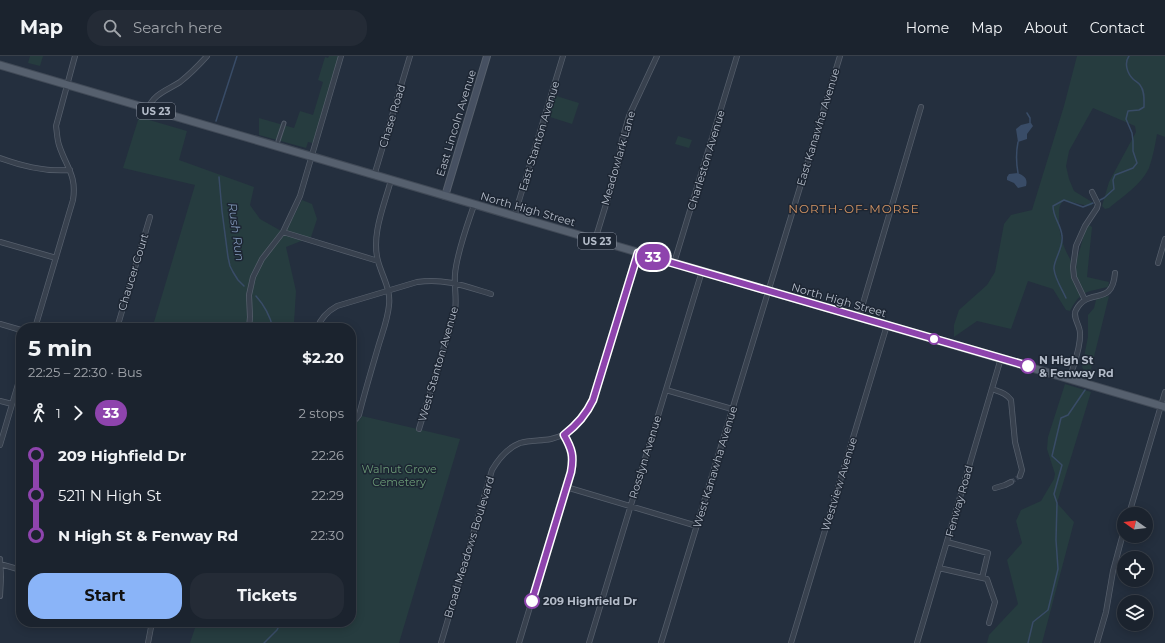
<!DOCTYPE html>
<html lang="en">
<head>
<meta charset="utf-8">
<style>
	body { margin:0; font-family:Montserrat,sans-serif; background:#242b36; color:#f1f3f6; height:100vh; display:flex; flex-direction:column; font-size:15px; white-space:nowrap }
	* { box-sizing:border-box; margin:0 }
	p { font-size:13px; color:#a0a4aa }
	.icon { flex:none; width:22px; height:22px; fill:none; stroke:currentColor; stroke-width:2; stroke-linecap:round; stroke-linejoin:round }
	.map { position:relative; flex:1; overflow:hidden }
	.details { position:absolute; left:16px; top:267px; width:340px; height:304px; display:flex; flex-direction:column; background:#1b232e; border-radius:16px; box-shadow:0 2px 10px #0003,0 0 0 1px #39404a }
	.details>* { flex:none }
	.badge { padding:0 8px; border-radius:13px; font-size:14px; line-height:26px }
	.needle { width:26px; rotate:284deg }
	.tools { position:absolute; left:1117px; top:451px; display:grid; gap:8px }
	.tools a { display:grid; place-items:center; width:36px; height:36px; border-radius:50%; background:#1b232e; box-shadow:0 2px 10px #0003,0 0 0 1px #39404a; font-size:20px }
	.map>.badge { position:absolute; translate:-50% -50%; box-shadow:0 0 0 2px #fff }
	.legs { display:flex; align-items:center; gap:6px; height:44px; padding:0 12px; font-size:13px }
	.legs p { margin-inline-start:auto }
	.summary { display:flex; align-items:center; justify-content:space-between; height:68px; padding:0 12px }
	h1 { font-size:22px; font-weight:700; line-height:30px }
	.action { display:flex; gap:8px; margin-top:auto; padding:8px 12px }
	.action a { flex:1; height:46px; border-radius:16px; background:#8ab4f8; color:#111; font-size:16px; font-weight:700; line-height:46px; text-align:center }
	.action a+a { background:#242b36; color:#f1f3f6 }
	ul { padding:0 12px; list-style:none }
	li { display:flex; align-items:center; gap:14px; height:40px; font-size:15px }
	li i { display:grid; place-items:center; width:6px; height:100%; margin:0 5px; background:currentColor }
	li i::after { content:''; width:10px; height:10px; margin:-5px; border:3px solid; border-radius:50%; background:#1b232e }
	li p { margin-inline-start:auto }
	li:first-child i { background:linear-gradient(#0000 50%,currentColor 0) }
	li:last-child i { background:linear-gradient(currentColor 50%,#0000 0) }
	header { display:flex; align-items:center; gap:24px; box-sizing:border-box; height:56px; padding:0 20px; background:#1b232e; border-bottom:1px solid #39404a }
	header strong { font-size:19px }
	nav { display:flex; gap:22px; margin-inline-start:auto; font-size:14px }
	.search { width:280px; height:36px; background:#242b36; display:flex; align-items:center; gap:10px; box-sizing:border-box; padding:0 14px; border-radius:16px; color:#a0a4aa; font-size:15px }
	.map>svg:first-child { display:block }
</style>
</head>
<body>
<header>
<strong>Map</strong>
<div class="search"><svg class="icon" aria-label="search" viewBox="0 0 24 24"><circle cx="10" cy="10" r="6"/><path d="M15 15l6 6"/></svg>Search here</div>
<nav><a>Home</a><a>Map</a><a>About</a><a>Contact</a></nav>
</header>
<div class="map">
<svg width="1165" height="587" viewBox="0 0 1165 587">
	<rect width="100%" height="100%" fill="#242f3e"/>
	<!-- green -->
	<path fill="#263c3f" d="M30,0H43L40,10L28,7Z
		M329,0H339L313,87L308,86L306,92L259,79V62L294,72L300,55L313,59L323,26L318,24L325,1L328,2Z
		M1077,0H1165V81L1157,78C1155,89 1153,101 1149,112C1141,129 1122,141 1109,152L1105,153L1102,150L1109,126L1136,76L1135,70L1093,52L1069,95L1066,110L1069,123L1074,135L1092,146V149L1088,150L1067,145H1063C1059,150 1059,153 1059,159C1058,180 1065,196 1076,213L1077,203L1086,172L1089,169L1092,171L1087,221L1109,226L1108,231C1087,236 1081,234 1070,255L1066,254L1053,233L1028,225L1011,273L977,265L954,281V269L959,254L987,229L995,216L1004,168L1011,159L1032,154L1064,50Z
		M553,39L579,47L572,68L547,60Z
		M139,61L187,75L179,104L254,131L250,149L260,163L283,176L284,179L302,144L312,148L317,163L311,181L286,191L296,235L294,267L292,272H175L154,266L195,129L123,112Z
		M678,80L692,84L689,92L675,88Z
		M1109,240L1090,317L1085,316L1082,311L1088,281V259L1094,252L1096,244L1098,242Z
		M1065,328L1091,336L1057,447L1074,466L1042,587H987L989,579L1018,548L1007,504L1022,487L1016,465L1021,454L1041,445L1054,423L1055,418L1047,393L1048,381Z
		M362,360L460,383L399,587H190L197,566H351V366C357,367 359,365 362,360Z"/>
	<!-- water -->
	<path fill="#394c67" d="M1029,67H1031L1033,70L1027,78V83L1018,86L1016,73L1021,69Z
		M1018,117C1024,120 1028,122 1026,130L1018,132L1014,127L1007,124V121L1009,118Z"/>
	<g fill="none" stroke-linecap="round" stroke-linejoin="round">
		<!-- stream -->
		<path stroke="#394c67" stroke-width="1.5" d="M1027,57L1030,62V68
			M216,65L237,0
			M1018,117C1016,106 1016,96 1018,86
			M219,121L222,155L228,201L230,210L233,216L238,224L244,230
			M1100,144L1104,142L1114,133L1113,124L1115,119L1133,112L1137,107L1133,95V85L1132,77L1126,63L1128,55L1139,54L1144,51C1144,44 1145,35 1140,29C1139,27 1135,25 1133,23C1127,17 1124,7 1129,0
			M256,240C264,249 270,260 273,272
			M1066,242C1062,233 1055,223 1054,213C1053,205 1064,191 1062,180C1061,168 1053,162 1053,150L1064,144L1083,151L1093,147
			M264,587L277,574L281,566
			M1028,587L1033,566L1048,554L1058,513L1056,484L1057,447L1054,438L1062,409L1052,400L1061,362L1068,359L1085,334"/>
		<!-- minor-tunnel -->
		<path stroke="#3a4453" stroke-width="4.5" stroke-dasharray="4.5 2" stroke-linecap="butt" d="M1011,426L1020,420"/>
		<!-- pedestrian casing -->
		<g stroke="#565f6c" stroke-width="5">
			<path id="pedestrian" d="M278,85L284,67"/>
		</g>
		<!-- minor casing -->
		<g stroke="#565f6c" stroke-width="6">
			<path id="minor" d="M148,53C153,38 168,34 180,26C190,18 199,9 207,0
				M0,102C22,110 46,116 70,114
				M374,120L410,0
				M514,161L563,0
				M283,176L378,205
				M595,184L611,132L617,111L622,84L629,60L657,0
				M0,186L56,202
				M674,207L737,0
				M1158,207L1165,183
				M1085,244L1074,221L1073,211L1076,190L1085,170L1097,152L1098,148L1092,136
				M859,261L921,51
				M0,268L21,274
				M35,272L73,144C77,119 66,111 59,89C57,83 57,76 56,70L75,0
				M117,272L150,161
				M249,272L250,261L249,239L253,221L262,203L283,176L300,140L341,0
				M317,272C321,262 328,255 337,250L417,226C445,222 465,230 491,238
				M1070,323C1073,308 1081,293 1080,277C1080,269 1072,261 1076,254C1089,230 1112,252 1115,217
				M992,333C1000,336 1006,337 1011,344L1015,386L1022,414L1020,420
				M666,334L732,353
				M0,345L12,348
				M351,364L356,363L359,359C365,335 372,312 379,288C383,275 388,262 389,249C391,233 382,220 378,205C371,179 384,150 391,124
				M419,373L455,255C457,243 454,231 455,218C457,196 467,170 474,149
				M0,389L21,318
				M566,431L697,470
				M995,432L1005,429L1011,426
				M1129,458L1165,336
				M947,486L988,497L982,522
				M0,503L1,521L0,540
				M0,508L21,514
				M939,512L987,523L995,546L989,567
				M148,587L152,566
				M441,587L492,414C499,402 507,392 520,387C530,384 541,385 551,383C573,378 588,360 595,339L638,197
				M519,587L571,416C573,401 571,391 564,379
				M589,587L702,215
				M661,587L840,0
				M791,587L887,269
				M917,587L1001,302
				M1097,587L1106,556L1113,515L1124,474"/>
		</g>
		<!-- secondary casing -->
		<g stroke="#565f6c" stroke-width="8">
			<path id="secondary" d="M445,140L487,0"/>
		</g>
		<!-- primary casing -->
		<g stroke="#414a57" stroke-width="9">
			<path id="primary" d="M0,9L1165,351"/>
		</g>
		<!-- pedestrian -->
		<use href="#pedestrian" stroke="#38414e" stroke-width="3"/>
		<!-- minor -->
		<use href="#minor" stroke="#38414e" stroke-width="4.5"/>
		<!-- secondary -->
		<use href="#secondary" stroke="#465061" stroke-width="6"/>
		<!-- primary -->
		<use href="#primary" stroke="#56606e" stroke-width="7"/>
	</g>
	<g fill="none" stroke-linecap="round" stroke-linejoin="round">
		<!-- line-1 casing -->
		<g stroke="#fff" stroke-width="9">
			<path id="line-1" d="M532,545L571,416C574,400 572,393 564,379C577,369 586,359 593,344L638,197L1028,310"/>
		</g>
		<!-- line-1 -->
		<use href="#line-1" stroke="#8e44ad" stroke-width="6"/>
	</g>
	<!-- markers -->
	<g fill="#fff" stroke="#8e44ad" stroke-width="2">
		<circle cx="934" cy="283" r="5"/>
		<circle cx="1028" cy="310" r="7"/>
		<circle cx="532" cy="545" r="7"/>
	</g>
	<g text-anchor="middle" stroke-width="3" stroke-linejoin="round" paint-order="stroke">
		<!-- shield labels -->
		<g fill="#1d2633" stroke="#878f9c" stroke-width="1">
			<rect x="137" y="47" width="38" height="16" rx="3"/>
			<rect x="578" y="177" width="38" height="16" rx="3"/>
		</g>
		<g font-size="10" font-weight="bold" fill="#b4bcc9">
			<text x="156" y="59">US 23</text>
			<text x="597" y="189">US 23</text>
		</g>
		<!-- street labels -->
		<g font-size="11" fill="#b4bcc9" stroke="#1d2633">
			<text transform="translate(392 60) rotate(-73)" y="4">Chase Road</text>
			<text transform="translate(456 67) rotate(-73)" y="4">East Lincoln Avenue</text>
			<text transform="translate(818 71) rotate(-73)" y="4">East Kanawha Avenue</text>
			<text transform="translate(539 80) rotate(-73)" y="4">East Stanton Avenue</text>
			<text transform="translate(618 102) rotate(-74)" y="4">Meadowlark Lane</text>
			<text transform="translate(706 104) rotate(-73)" y="4">Charleston Avenue</text>
			<text transform="translate(528 153) rotate(16)" y="4">North High Street</text>
			<text transform="translate(133 216) rotate(-73)" y="4">Chaucer Court</text>
			<text transform="translate(839 244) rotate(16)" y="4">North High Street</text>
			<text transform="translate(438 308) rotate(-74)" y="4">West Stanton Avenue</text>
			<text transform="translate(645 401) rotate(-73)" y="4">Rosslyn Avenue</text>
			<text transform="translate(715 411) rotate(-73)" y="4">West Kanawha Avenue</text>
			<text transform="translate(839 428) rotate(-73)" y="4">Westview Avenue</text>
			<text transform="translate(959 445) rotate(-74)" y="4">Fenway Road</text>
			<text transform="translate(469 491) rotate(-73)" y="4">Broad Meadows Boulevard</text>
		</g>
		<!-- stop labels -->
		<g font-size="11" font-weight="bold" fill="#b4bcc9" stroke="#1d2633" text-anchor="start">
			<text x="1039" y="308">N High St<tspan x="1039" dy="13">&amp; Fenway Rd</tspan></text>
			<text x="543" y="549">209 Highfield Dr</text>
		</g>
		<!-- park labels -->
		<g font-size="11" fill="#6b9a76" stroke="#1d2633">
			<text x="399" y="417">Walnut Grove<tspan x="399" dy="13">Cemetery</tspan></text>
		</g>
		<!-- neighbourhood labels -->
		<g font-size="12" letter-spacing="1" fill="#d59563" stroke="#1d2633">
			<text x="854" y="157">NORTH-OF-MORSE</text>
		</g>
		<!-- water labels -->
		<g font-size="12" font-style="italic" fill="#7c92b1" stroke="#1d2633">
			<text transform="translate(236 176) rotate(82)" y="4">Rush Run</text>
		</g>
	</g>
</svg>
<div class="tools">
<a><svg class="needle" viewBox="-14 -14 28 28"><path d="M0-13l5 13h-10z" fill="#e53935"/><path d="M0 13l5-13h-10z" fill="#a0a4aa"/></svg></a>
<a><svg class="icon" aria-label="locate" viewBox="0 0 24 24"><circle cx="12" cy="12" r="6"/><path d="M12 2v4M12 18v4M2 12h4M18 12h4"/></svg></a>
<a><svg class="icon" aria-label="layers" viewBox="0 0 24 24"><path d="M12 4l9 5-9 5-9-5zM3 14l9 5 9-5"/></svg></a>
</div>
<b class="badge" style="left:653px;top:201px;background:#8e44ad;color:#fff">33</b>
<section class="details">
<div class="summary"><div><h1>5 min</h1><p>22:25 – 22:30 · Bus</p></div><b>$2.20</b></div>
<div class="legs"><svg class="icon" aria-label="walk" viewBox="0 0 24 24"><circle cx="13" cy="4" r="2"/><path d="M13 8l-2 6 4 7M11 14l-3 7M7 12l3-4h3l4 4"/></svg>1<svg class="icon" aria-label="forward" viewBox="0 0 24 24"><path d="M9 5l7 7-7 7"/></svg><b class="badge" style="background:#8e44ad;color:#fff">33</b><p>2 stops</p></div>
<ul>
<li><i style="color:#8e44ad"></i><b>209 Highfield Dr</b><p>22:26</p></li>
<li><i style="color:#8e44ad"></i><span>5211 N High St</span><p>22:29</p></li>
<li><i style="color:#8e44ad"></i><b>N High St &amp; Fenway Rd</b><p>22:30</p></li>
</ul>
<div class="action"><a>Start</a><a>Tickets</a></div>
</section>
</div>
</body>
</html>
